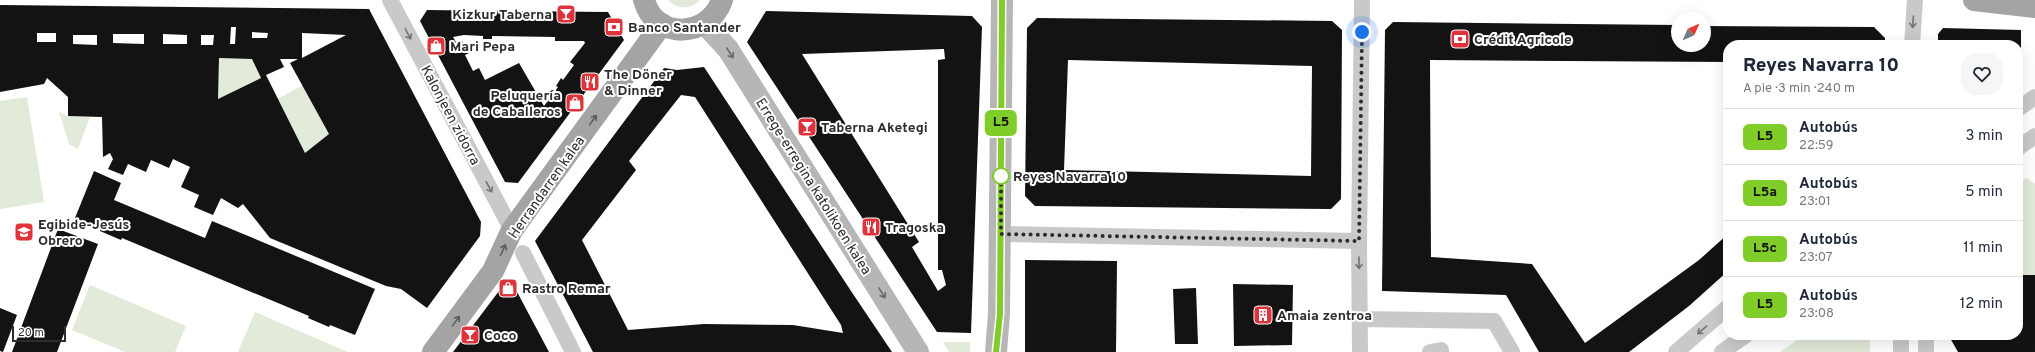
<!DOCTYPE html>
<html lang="es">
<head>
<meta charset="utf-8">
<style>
	body { margin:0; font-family:Overpass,sans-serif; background:#f6f6f7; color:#1f2937; height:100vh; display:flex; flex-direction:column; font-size:15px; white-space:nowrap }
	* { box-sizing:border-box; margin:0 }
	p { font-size:13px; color:#747a83 }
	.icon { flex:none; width:22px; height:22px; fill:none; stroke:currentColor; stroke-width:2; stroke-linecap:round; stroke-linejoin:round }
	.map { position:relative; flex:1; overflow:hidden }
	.panel { position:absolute; left:1723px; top:40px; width:300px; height:300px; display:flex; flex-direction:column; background:#fff; border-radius:16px; box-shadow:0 4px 16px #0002 }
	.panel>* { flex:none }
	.badge { padding:0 8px; border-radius:6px; font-size:14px; line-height:26px }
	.needle { width:26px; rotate:45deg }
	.buttons { position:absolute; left:1671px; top:12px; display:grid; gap:8px }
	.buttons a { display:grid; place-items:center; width:40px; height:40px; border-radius:50%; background:#fff; box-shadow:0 4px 16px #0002; font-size:20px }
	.scale { position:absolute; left:12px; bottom:10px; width:54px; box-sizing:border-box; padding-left:4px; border:2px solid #2c2c2c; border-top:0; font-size:11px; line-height:14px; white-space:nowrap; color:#2c2c2c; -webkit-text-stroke:3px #fff; paint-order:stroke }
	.you { position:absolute; width:20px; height:20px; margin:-10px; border:3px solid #fff; border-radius:50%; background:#1a73e8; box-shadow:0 0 0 6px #1a73e833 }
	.map>.badge { position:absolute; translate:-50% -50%; box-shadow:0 0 0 2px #fff }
	.round { display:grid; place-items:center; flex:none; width:42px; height:42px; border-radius:16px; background:#f6f6f7 }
	.overview { display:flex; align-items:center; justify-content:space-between; height:68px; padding:0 20px }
	h1 { font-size:19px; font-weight:800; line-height:30px }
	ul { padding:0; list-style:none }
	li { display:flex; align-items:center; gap:12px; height:56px; padding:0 20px; border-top:1px solid #e0e1e3 }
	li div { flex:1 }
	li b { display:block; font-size:15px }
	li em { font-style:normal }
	li .badge { min-width:44px; font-weight:700; text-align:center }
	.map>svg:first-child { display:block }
</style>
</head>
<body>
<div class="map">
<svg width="2035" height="352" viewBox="0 0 2035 352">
	<rect width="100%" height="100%" fill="#fff"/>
	<!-- green -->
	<path fill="#e2eada" d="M668,0H700C690,10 678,10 668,0Z
		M219,58L252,59L261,78L218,99Z
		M303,85L329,134L305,153L278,99Z
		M27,97L44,202L0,209V101Z
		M59,112L68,116L90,117L78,149L69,144Z
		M2026,178L2035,184V275H2018V184Z
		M90,285L186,326L175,352H125L72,330Z
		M255,312L348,352H238Z
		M1804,335H1870V352H1780Z
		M943,342H970V352H949Z"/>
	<!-- building -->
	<path fill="#131313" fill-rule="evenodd" d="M0,5L369,9L481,222L480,236L427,308L401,289L386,286L270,238L243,204L238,208L221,198L213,215L194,207L199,195L181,187L190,167L173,159L169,168L151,160L146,172L128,164L123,175L108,169L113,159L110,153L103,157L102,117L68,116V97L47,78L44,84L0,92ZM231,27H236L235,44H230ZM252,32L268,33L267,38H252ZM37,33H56V42H37ZM302,33L346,35L302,58ZM113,34H144V44L113,43ZM163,34L187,35V44H163ZM73,35H97V45L73,44ZM201,35H214L213,45H201ZM219,58L252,59L261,78L218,99ZM280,59H298L290,63L329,134L305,153L266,75L284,67Z
		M427,10L608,12L624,40L518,183L505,182L420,21ZM464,35L483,36V39H492V36L555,37V41H584L585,43L570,62L574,65L563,80L561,78L556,86L558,87L544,106L519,63L485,80L479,68L473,71L465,55L469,53L462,41L457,44L453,37Z
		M766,11L972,16L982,27L971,333L937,332L747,42ZM944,49L945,59L938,60V270H942L946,285L938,291L912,247L919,242L802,54Z
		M1037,18L1332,21L1342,30L1341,199L1331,209L1035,206L1025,196L1026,116L1027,28ZM1068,60L1312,66L1311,176L1064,170Z
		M1393,22L1678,25V45H1704V26L1874,27L1885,38V45H1728V62L1430,60L1431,257L1532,264L1585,343L1699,260L1728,234V271L1689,306L1629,352H1539L1506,295L1382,291L1385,30Z
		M1943,28L2021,30V61L2018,63V45H1938V34Z
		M704,67L851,291L892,352H593L535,241L664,68L677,70ZM681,95L695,97L841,325L843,333L793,325L704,324L628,330L582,240L636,170L629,161Z
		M94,171L121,183L114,200L205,238L212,221L375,289L355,335L330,325L329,327L308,318L309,316L122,238L121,240L100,231V229L75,218Z
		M58,229L98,244L57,352H12Z
		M1025,260L1117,261L1116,352H1025Z
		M2018,275H2035V352H1958L1950,338L1955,335H2018Z
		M1233,284L1293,285L1292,345L1234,346Z
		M502,287L515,288L549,352H453Z
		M1196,288L1198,344H1175L1173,289Z
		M0,308L17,315L3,352L0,351Z"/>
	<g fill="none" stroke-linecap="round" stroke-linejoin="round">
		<!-- street -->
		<path stroke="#c9c9c9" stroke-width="16" d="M390,0L512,230
			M1912,45L1915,0
			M2018,109L2035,97
			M2018,148L2035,136
			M1001,234L1359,241
			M523,253L573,352
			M1360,319L1494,321L1512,352
			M1360,352L1359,241L1362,0
			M1430,352L1441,350V352
			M1676,352L1728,307
			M1722,352L1746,335
			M1901,352V335
			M1926,352V335"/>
		<!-- secondary -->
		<path stroke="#b6b6b6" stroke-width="22" d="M705,24L728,49L918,352
			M996,352L999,314L1002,0"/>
		<!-- primary -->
		<path stroke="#a4a4a4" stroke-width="22" d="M644,0C655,41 709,38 722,0
			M1974,0L2035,7
			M433,352L493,271L512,230L662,24"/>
	</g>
	<!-- one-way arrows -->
	<defs><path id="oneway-shaft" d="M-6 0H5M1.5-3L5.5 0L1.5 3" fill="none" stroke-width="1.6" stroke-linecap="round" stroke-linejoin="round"/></defs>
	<g stroke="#737373">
		<use href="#oneway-shaft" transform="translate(1913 22) rotate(94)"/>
		<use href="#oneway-shaft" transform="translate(408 34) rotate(62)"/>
		<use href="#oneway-shaft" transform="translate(489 187) rotate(62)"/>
		<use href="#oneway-shaft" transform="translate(1359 263) rotate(89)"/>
		<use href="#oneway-shaft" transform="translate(1702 330) rotate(139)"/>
	</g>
	<g stroke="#6a6a6a">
		<use href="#oneway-shaft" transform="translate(730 53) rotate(57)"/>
		<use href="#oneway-shaft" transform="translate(882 293) rotate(58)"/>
	</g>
	<g stroke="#5c5c5c">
		<use href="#oneway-shaft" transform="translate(593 120) rotate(-54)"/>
		<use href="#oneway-shaft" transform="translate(503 250) rotate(-65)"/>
		<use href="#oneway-shaft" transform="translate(456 321) rotate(-54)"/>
	</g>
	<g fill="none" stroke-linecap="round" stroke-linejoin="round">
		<!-- line casing -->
		<g stroke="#fff" stroke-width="9">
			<path id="line" d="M996,352L1000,314L1002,0"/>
		</g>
		<!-- line -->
		<use href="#line" stroke="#80cc28" stroke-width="6"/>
		<!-- walk -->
		<path stroke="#2c2c2c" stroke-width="4" stroke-dasharray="0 7.2" d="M1001,176V173V234L1359,241L1362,32"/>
	</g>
	<!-- icons -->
	<defs>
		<g id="bar-square" transform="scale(1)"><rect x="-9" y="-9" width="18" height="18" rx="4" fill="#de333b" stroke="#fff"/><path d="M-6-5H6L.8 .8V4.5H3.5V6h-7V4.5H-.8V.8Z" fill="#fff"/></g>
		<g id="bank-square" transform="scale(1)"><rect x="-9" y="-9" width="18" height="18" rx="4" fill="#de333b" stroke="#fff"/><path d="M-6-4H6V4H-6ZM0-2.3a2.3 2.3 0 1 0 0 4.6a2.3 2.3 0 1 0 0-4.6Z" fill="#fff"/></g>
		<g id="shop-square" transform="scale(1)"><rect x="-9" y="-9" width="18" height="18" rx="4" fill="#de333b" stroke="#fff"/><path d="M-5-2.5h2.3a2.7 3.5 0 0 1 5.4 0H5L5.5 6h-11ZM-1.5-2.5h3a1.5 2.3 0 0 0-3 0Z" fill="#fff"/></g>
		<g id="restaurant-square" transform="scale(1)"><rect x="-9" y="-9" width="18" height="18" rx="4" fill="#de333b" stroke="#fff"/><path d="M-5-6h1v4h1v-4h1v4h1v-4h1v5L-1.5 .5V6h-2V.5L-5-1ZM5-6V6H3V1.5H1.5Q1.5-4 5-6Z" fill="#fff"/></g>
		<g id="school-square" transform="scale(1)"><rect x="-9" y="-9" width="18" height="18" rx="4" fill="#de333b" stroke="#fff"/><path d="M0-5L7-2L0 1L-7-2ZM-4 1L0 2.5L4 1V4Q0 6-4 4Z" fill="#fff"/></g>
		<g id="building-square" transform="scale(1)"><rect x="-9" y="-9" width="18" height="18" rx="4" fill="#de333b" stroke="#fff"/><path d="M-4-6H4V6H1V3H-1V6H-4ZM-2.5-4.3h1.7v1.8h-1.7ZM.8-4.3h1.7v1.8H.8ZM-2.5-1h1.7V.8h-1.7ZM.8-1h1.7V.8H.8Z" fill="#fff"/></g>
	</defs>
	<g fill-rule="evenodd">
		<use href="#bar-square" x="566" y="14"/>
		<use href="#bank-square" x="614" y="27"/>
		<use href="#bank-square" x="1460" y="39"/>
		<use href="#shop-square" x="436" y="46"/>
		<use href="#restaurant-square" x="590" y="82"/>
		<use href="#shop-square" x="575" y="103"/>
		<use href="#bar-square" x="807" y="127"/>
		<use href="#restaurant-square" x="871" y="227"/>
		<use href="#school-square" x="24" y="232"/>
		<use href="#shop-square" x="508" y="288"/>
		<use href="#building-square" x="1263" y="315"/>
		<use href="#bar-square" x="470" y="335"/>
	</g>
	<!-- markers -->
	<circle fill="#fff" stroke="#80cc28" stroke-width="2" cx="1001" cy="176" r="8"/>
	<g text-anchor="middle" stroke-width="4" stroke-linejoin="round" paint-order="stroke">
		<!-- poi labels -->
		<g font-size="14" font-weight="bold" fill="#2c2c2c" stroke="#fff" text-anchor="start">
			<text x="552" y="19" text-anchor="end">Kizkur Taberna</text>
			<text x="628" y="32">Banco Santander</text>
			<text x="1474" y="44">Crédit Agricole</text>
			<text x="450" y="51">Mari Pepa</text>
			<text x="604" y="79">The Döner<tspan x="604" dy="16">&amp; Dinner</tspan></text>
			<text x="561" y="100" text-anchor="end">Peluquería<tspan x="561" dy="16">de Caballeros</tspan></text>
			<text x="821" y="132">Taberna Aketegi</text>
			<text x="38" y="229">Egibide-Jesús<tspan x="38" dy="16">Obrero</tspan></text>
			<text x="885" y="232">Tragoska</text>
			<text x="522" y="293">Rastro Remar</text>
			<text x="1277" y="320">Amaia zentroa</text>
			<text x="484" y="340">Coco</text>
		</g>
		<!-- street labels -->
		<g font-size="14" fill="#2c2c2c" stroke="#fff">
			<text transform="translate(451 115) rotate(62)" y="5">Kalonjeen zidorra</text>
			<text transform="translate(814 186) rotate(58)" y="5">Errege-erregina katolikoen kalea</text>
			<text transform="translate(546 187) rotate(-55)" y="5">Herrandarren kalea</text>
		</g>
		<!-- stop labels -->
		<g font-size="14" font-weight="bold" fill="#2c2c2c" stroke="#fff" text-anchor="start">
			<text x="1013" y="181">Reyes Navarra 10</text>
		</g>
	</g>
</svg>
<div class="buttons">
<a><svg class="needle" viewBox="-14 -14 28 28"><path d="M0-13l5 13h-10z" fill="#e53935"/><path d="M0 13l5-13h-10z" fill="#747a83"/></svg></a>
</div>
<div class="scale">20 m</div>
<div class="you" style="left:1362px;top:32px"></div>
<b class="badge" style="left:1001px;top:123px;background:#80cc28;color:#111">L5</b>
<section class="panel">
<div class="overview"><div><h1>Reyes Navarra 10</h1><p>A pie · 3 min · 240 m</p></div><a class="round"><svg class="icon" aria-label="heart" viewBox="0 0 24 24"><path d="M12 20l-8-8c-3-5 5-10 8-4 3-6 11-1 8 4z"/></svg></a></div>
<ul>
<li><span class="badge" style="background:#80cc28;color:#111">L5</span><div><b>Autobús</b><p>22:59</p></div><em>3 min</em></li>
<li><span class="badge" style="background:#80cc28;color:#111">L5a</span><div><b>Autobús</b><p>23:01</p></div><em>5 min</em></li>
<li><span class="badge" style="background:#80cc28;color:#111">L5c</span><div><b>Autobús</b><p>23:07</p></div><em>11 min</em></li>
<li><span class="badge" style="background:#80cc28;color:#111">L5</span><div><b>Autobús</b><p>23:08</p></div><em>12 min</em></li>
</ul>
</section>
</div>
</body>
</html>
